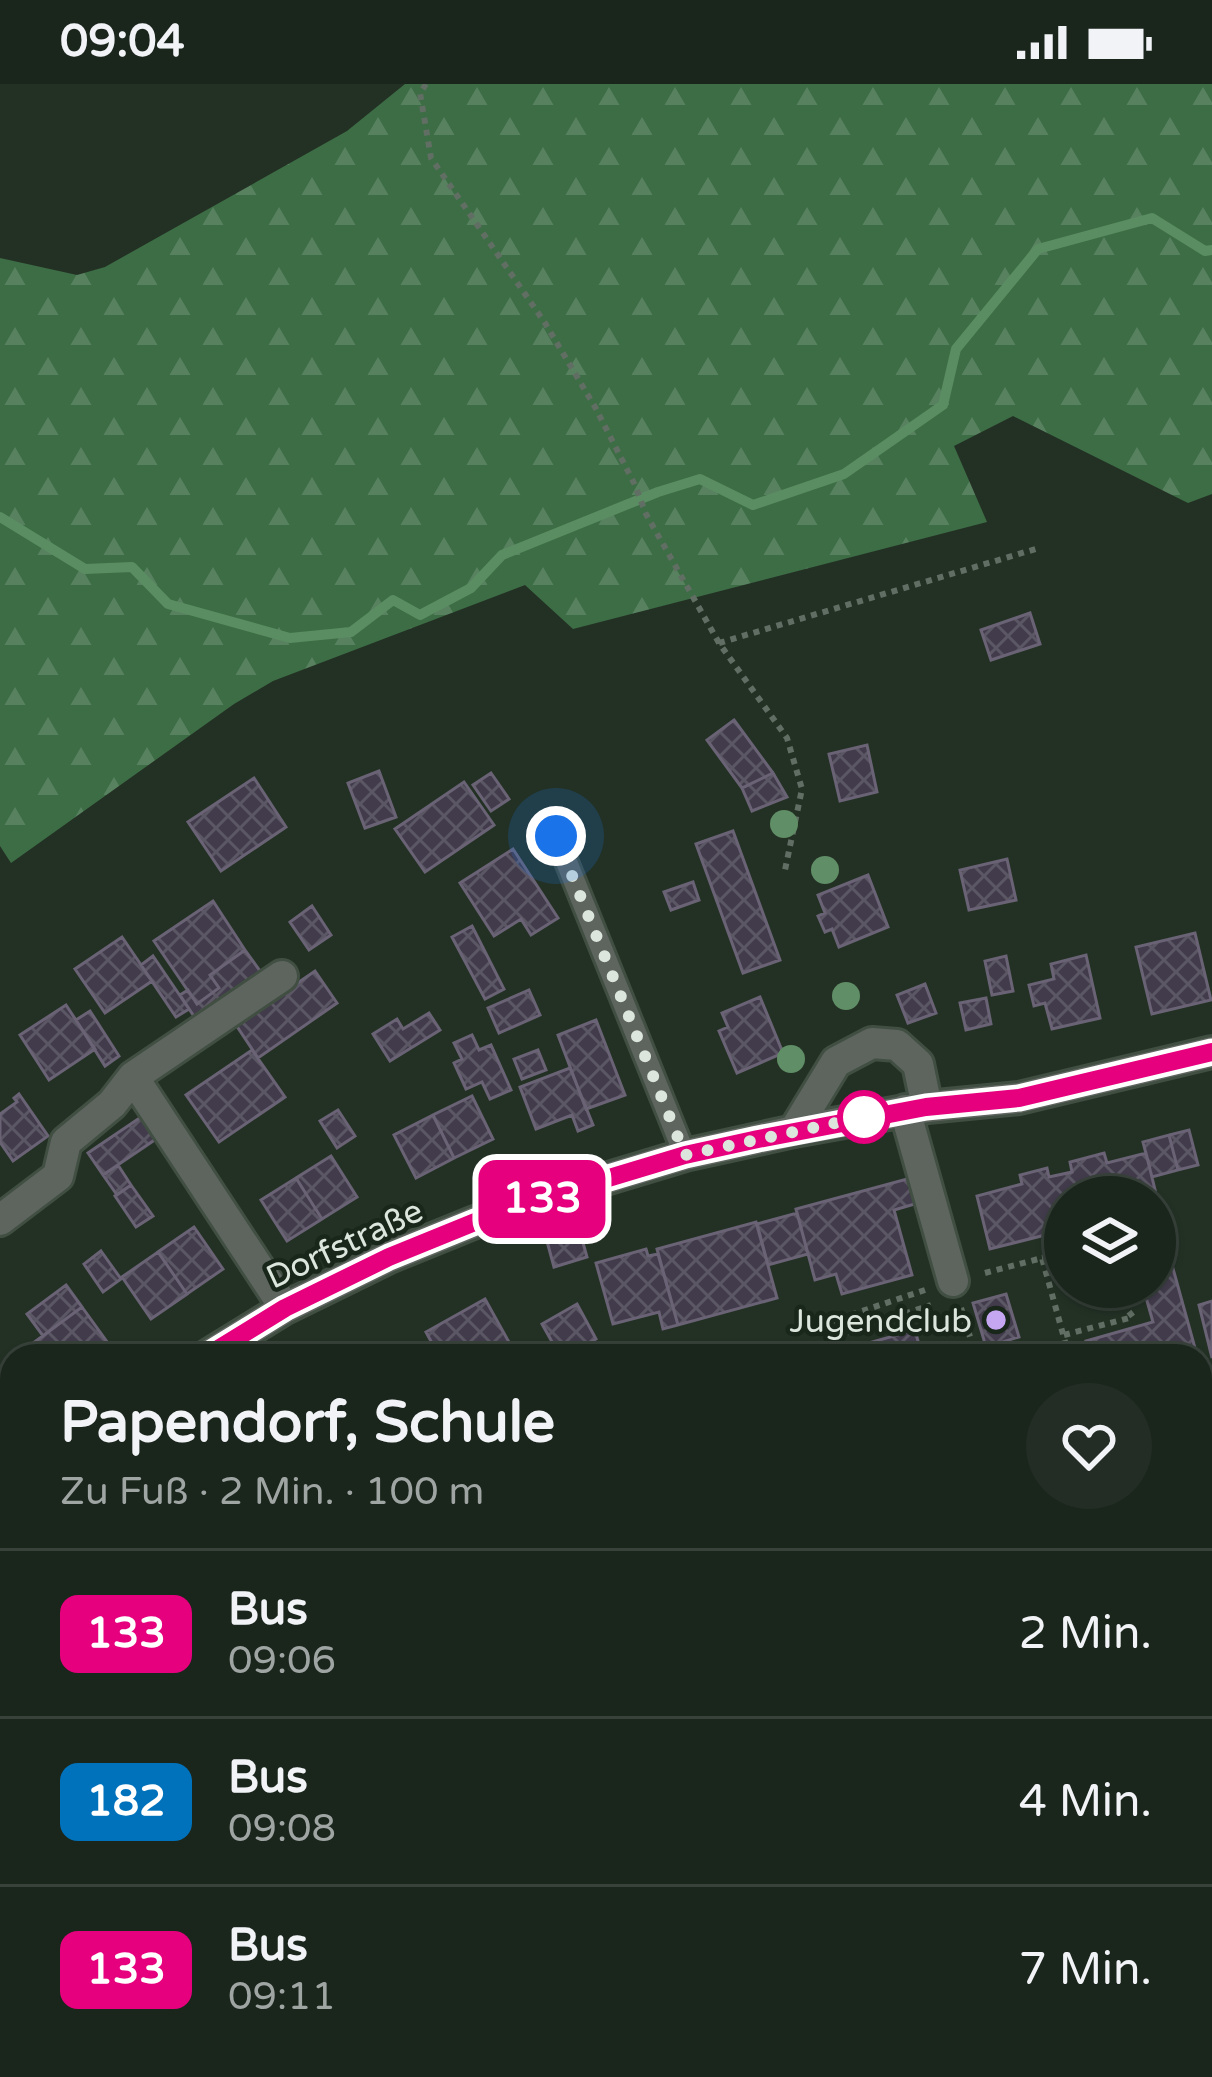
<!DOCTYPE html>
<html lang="de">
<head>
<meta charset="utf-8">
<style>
	body { margin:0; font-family:"Varela Round",sans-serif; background:#232d25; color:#f1f3f6; height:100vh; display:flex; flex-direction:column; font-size:45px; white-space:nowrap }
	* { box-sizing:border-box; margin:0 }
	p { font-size:39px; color:#9fa5a3 }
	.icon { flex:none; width:66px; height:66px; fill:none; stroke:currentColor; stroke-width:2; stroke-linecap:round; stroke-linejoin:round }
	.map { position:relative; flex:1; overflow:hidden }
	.drawer { position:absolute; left:0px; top:1260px; width:1212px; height:735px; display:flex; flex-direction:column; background:#1a251c; border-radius:36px 36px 0 0; box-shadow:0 3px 9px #0004,0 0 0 3px #38423b }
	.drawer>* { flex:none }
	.badge { padding:0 24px; border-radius:18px; font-size:42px; line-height:78px }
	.tools { position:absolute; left:1044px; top:1092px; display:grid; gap:24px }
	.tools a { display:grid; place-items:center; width:132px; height:132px; border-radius:50%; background:#1a251c; box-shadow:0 3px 9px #0004,0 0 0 3px #38423b; font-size:60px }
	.you { position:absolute; width:60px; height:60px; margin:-30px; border:9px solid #fff; border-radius:50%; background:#1a73e8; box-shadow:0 0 0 18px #1a73e833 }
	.map>.badge { position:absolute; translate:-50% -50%; box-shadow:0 0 0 6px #fff }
	.round { display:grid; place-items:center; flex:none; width:126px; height:126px; border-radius:63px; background:#232d25 }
	.headline { display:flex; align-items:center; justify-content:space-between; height:204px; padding:0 60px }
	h1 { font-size:57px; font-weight:800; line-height:90px }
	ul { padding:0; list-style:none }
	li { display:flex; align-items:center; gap:36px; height:168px; padding:0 60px; border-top:3px solid #38423b }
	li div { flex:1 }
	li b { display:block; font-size:45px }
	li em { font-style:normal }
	li .badge { min-width:132px; font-weight:700; text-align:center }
	.status { display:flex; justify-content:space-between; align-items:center; height:84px; padding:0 60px; background:#1a251c; direction:ltr }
	.status svg { height:33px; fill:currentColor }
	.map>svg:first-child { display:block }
</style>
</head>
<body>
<div class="status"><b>09:04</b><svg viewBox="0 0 49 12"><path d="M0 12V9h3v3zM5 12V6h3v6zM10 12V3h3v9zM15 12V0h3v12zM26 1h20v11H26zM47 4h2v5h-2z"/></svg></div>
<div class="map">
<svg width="1212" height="1993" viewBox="0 0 1212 1993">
	<defs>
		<pattern id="forest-firs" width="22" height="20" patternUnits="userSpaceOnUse" patternTransform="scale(3)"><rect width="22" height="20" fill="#3c6d44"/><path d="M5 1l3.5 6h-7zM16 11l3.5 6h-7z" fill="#58825f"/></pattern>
		<pattern id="building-cross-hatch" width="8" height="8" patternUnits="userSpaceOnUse" patternTransform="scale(3)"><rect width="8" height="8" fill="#413b4b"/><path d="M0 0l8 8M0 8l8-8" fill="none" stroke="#5c5764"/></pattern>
	</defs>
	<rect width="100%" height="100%" fill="#233125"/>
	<!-- built -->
	<path fill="#2a3c2c" d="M1200,1285L1212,1334V1953L1200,1959Z
		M818,1983H1157L1140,1993H822Z"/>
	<!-- forest -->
	<path fill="url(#forest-firs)" d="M405,0H1212V410L1188,419L1013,332L954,362L987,438L573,545L525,501L273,597L234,620L11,779L0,762V174L77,191L105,183L347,47Z
		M68,1983H377L383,1993H50Z"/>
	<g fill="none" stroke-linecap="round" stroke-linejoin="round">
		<!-- stream -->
		<path stroke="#5b8d62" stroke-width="10" d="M0,433L85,485L132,483L168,520L290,554L351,548L393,516L420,531L471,504L502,471L658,408L700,395L753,421L844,390L943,321L956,265L1038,165L1152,134L1205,167L1212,166"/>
	</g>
	<!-- building -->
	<path fill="url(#building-cross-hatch)" stroke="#6a6375" stroke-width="3" d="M1030,529L1040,560L991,576L981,546Z
		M734,636L773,689L742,704L707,656Z
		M867,661L877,708L840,717L829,670Z
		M379,687L396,733L365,744L348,699Z
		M491,689L509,715L491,727L473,701Z
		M773,689L787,713L752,727L742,704Z
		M254,694L286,743L221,787L188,738Z
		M464,698L494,741L425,788L395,745Z
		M733,747L780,876L743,889L696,760Z
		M513,765L558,834L531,851L521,835L494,852L460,799Z
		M1007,775L1016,816L969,826L960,786Z
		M868,791L888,843L839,863L832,845L825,848L818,832L825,829L818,811Z
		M693,798L699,816L671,826L664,808Z
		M213,817L245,866L210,891L219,904L197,920L154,857Z
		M312,822L331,851L309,866L290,838Z
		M472,842L504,905L485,915L452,853Z
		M1195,849L1211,916L1152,930L1136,863Z
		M122,853L152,897L105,929L75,885Z
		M245,866L265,894L199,940L180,911L188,906L197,920L219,904L210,891Z
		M1086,871L1100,934L1052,945L1045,919L1034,922L1029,901L1054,895L1051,880Z
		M153,872L189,925L176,933L141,881Z
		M1006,872L1013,907L992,911L985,877Z
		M315,887L337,919L258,974L236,941Z
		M925,900L936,929L908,939L897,911Z
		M529,906L540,931L499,949L488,924Z
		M760,913L783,969L737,989L719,947L728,943L722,929Z
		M986,914L991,940L966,946L960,919Z
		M66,921L95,965L49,996L20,951Z
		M90,927L119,972L105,982L76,936Z
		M429,929L440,946L390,977L373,950L397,935L403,945Z
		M596,936L625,1011L586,1025L558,951Z
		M472,951L479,966L491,961L511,1006L490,1015L482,998L466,1005L454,979L462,975L454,959Z
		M252,966L285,1013L219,1058L186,1011Z
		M538,966L546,986L522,995L514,975Z
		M570,984L593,1041L578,1047L572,1031L536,1045L520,1003Z
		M19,1010L48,1052L13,1077L0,1058V1030L17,1018L14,1014Z
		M472,1012L493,1055L454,1074L433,1031Z
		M338,1026L355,1052L337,1064L320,1037Z
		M433,1031L454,1074L416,1094L394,1051Z
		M141,1033L156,1055L103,1091L88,1069Z
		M1189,1046L1198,1081L1178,1086L1169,1051Z
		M1169,1051L1178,1086L1152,1093L1143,1058Z
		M1104,1069L1107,1079L1146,1069L1159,1122L1155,1123V1113H1065V1146L990,1165L977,1112L1022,1100L1020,1091L1047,1084L1049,1093L1072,1088L1070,1078Z
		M331,1072L357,1113L322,1135L296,1094Z
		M118,1081L131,1101L117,1111L103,1091Z
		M918,1092L925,1117L894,1126L912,1191L842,1210L836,1190L815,1196L796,1125Z
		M296,1094L322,1135L287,1157L261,1116Z
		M131,1101L153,1132L136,1143L115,1112Z
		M797,1129L808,1170L768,1181L757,1140Z
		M756,1138L777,1214L678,1241L657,1165Z
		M578,1141L587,1173L554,1183L545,1150Z
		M194,1143L223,1185L187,1210L158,1168Z
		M646,1165L648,1172L658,1170L678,1241L663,1245L659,1228L613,1240L596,1179Z
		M101,1167L121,1195L103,1208L84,1180Z
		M158,1168L187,1210L151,1235L122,1193Z
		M1169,1170L1195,1264L1166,1272H1091L1086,1257L1153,1238L1143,1203H1155V1174Z
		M66,1201L82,1223L43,1252L27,1230Z
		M1006,1210L1019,1253L986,1263L973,1219Z
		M485,1215L515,1269L509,1272H439L426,1248Z
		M1212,1217V1274L1199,1221Z
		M577,1220L596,1255L567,1272H560L542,1240Z
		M82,1223L110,1262L97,1272H37L29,1262Z
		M915,1246L922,1272H822Z
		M2,1283L12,1297V1336L0,1344V1285Z
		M12,1513V1626L0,1608V1521Z
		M1212,1645V1744L1200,1748V1648Z
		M1212,1744V1855L1200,1859V1748Z
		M12,1805V1875H11L0,1858V1813Z
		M991,1983H1051L1054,1993H995Z"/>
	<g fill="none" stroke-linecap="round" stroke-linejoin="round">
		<!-- service casing -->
		<g stroke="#414e42" stroke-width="27">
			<path id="service" d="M556,752L685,1071"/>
		</g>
		<!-- minor casing -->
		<g stroke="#414e42" stroke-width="36">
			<path id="minor" d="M133,993L285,1224
				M905,1026L953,1197
				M794,1047L836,978L872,959L897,961L918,980L927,1023
				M0,1136L58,1092L66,1058L112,1020L133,993L282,892
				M207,1272L285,1224L389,1173L475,1138L559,1109L685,1071L794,1047L927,1023L1019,1014L1212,968
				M0,1408L12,1400
				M0,1755L12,1772
				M794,1983L797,1993
				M606,1993L625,1983
				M728,1993L749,1983"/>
		</g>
		<!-- path -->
		<path stroke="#616e63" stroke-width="6" stroke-dasharray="6 6" stroke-linecap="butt" d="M426,0L420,9L431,74L545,239L595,323L634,399L646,430L719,559L787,654L802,705L785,786
			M719,559L1039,464
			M1042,1174L1065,1171
			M985,1189L1042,1174L1069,1272
			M925,1206L823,1240L828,1255L931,1221
			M961,1224L976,1272
			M1064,1251L1133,1233L1110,1203
			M1200,1633L1212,1629
			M1200,1875L1212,1870"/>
		<!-- service -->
		<use href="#service" stroke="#5e655f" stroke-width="21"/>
		<!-- minor -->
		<use href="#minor" stroke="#5e655f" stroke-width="30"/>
	</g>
	<!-- trees -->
	<g fill="#608e66">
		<circle cx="784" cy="740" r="14"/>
		<circle cx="825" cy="786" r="14"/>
		<circle cx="846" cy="912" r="14"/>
		<circle cx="791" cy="975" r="14"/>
	</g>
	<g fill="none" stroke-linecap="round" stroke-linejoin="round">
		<!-- line casing -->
		<g stroke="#fff" stroke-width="27">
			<path id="line" d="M207,1272L285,1224L389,1173L475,1138L559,1109L685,1071L758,1055L926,1023L1019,1014L1212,968"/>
		</g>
		<!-- line -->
		<use href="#line" stroke="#e6007e" stroke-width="18"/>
		<!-- walk -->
		<path stroke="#dde6dd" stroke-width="12" stroke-dasharray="0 21.6" d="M556,752L685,1071L864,1033"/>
	</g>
	<!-- markers -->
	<circle fill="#fff" stroke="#e6007e" stroke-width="6" cx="864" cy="1033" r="24"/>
	<circle fill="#c5a7f1" stroke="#19271b" stroke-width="4.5" cx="996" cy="1236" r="12"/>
	<g text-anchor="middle" stroke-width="9" stroke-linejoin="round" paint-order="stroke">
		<!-- street labels -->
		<g font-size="33" fill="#dde6dd" stroke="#19271b">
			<text transform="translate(344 1159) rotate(-25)" y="12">Dorfstraße</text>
		</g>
		<!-- poi labels -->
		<g font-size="33" fill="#dde6dd" stroke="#19271b" text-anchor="end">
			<text x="972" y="1248">Jugendclub</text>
		</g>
	</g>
</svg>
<div class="tools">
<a><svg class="icon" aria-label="layers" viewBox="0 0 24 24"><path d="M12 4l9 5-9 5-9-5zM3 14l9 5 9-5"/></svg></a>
</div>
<div class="you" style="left:556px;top:752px"></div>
<b class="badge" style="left:542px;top:1115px;background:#e6007e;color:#fff">133</b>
<section class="drawer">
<div class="headline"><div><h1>Papendorf, Schule</h1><p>Zu Fuß · 2 Min. · 100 m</p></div><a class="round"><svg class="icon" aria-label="heart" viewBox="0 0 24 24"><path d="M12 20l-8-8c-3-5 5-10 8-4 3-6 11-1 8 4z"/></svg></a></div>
<ul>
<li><span class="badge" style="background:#e6007e;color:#fff">133</span><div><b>Bus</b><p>09:06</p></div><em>2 Min.</em></li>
<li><span class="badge" style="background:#0072bc;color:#fff">182</span><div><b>Bus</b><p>09:08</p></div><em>4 Min.</em></li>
<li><span class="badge" style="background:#e6007e;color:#fff">133</span><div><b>Bus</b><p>09:11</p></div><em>7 Min.</em></li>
</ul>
</section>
</div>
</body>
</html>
